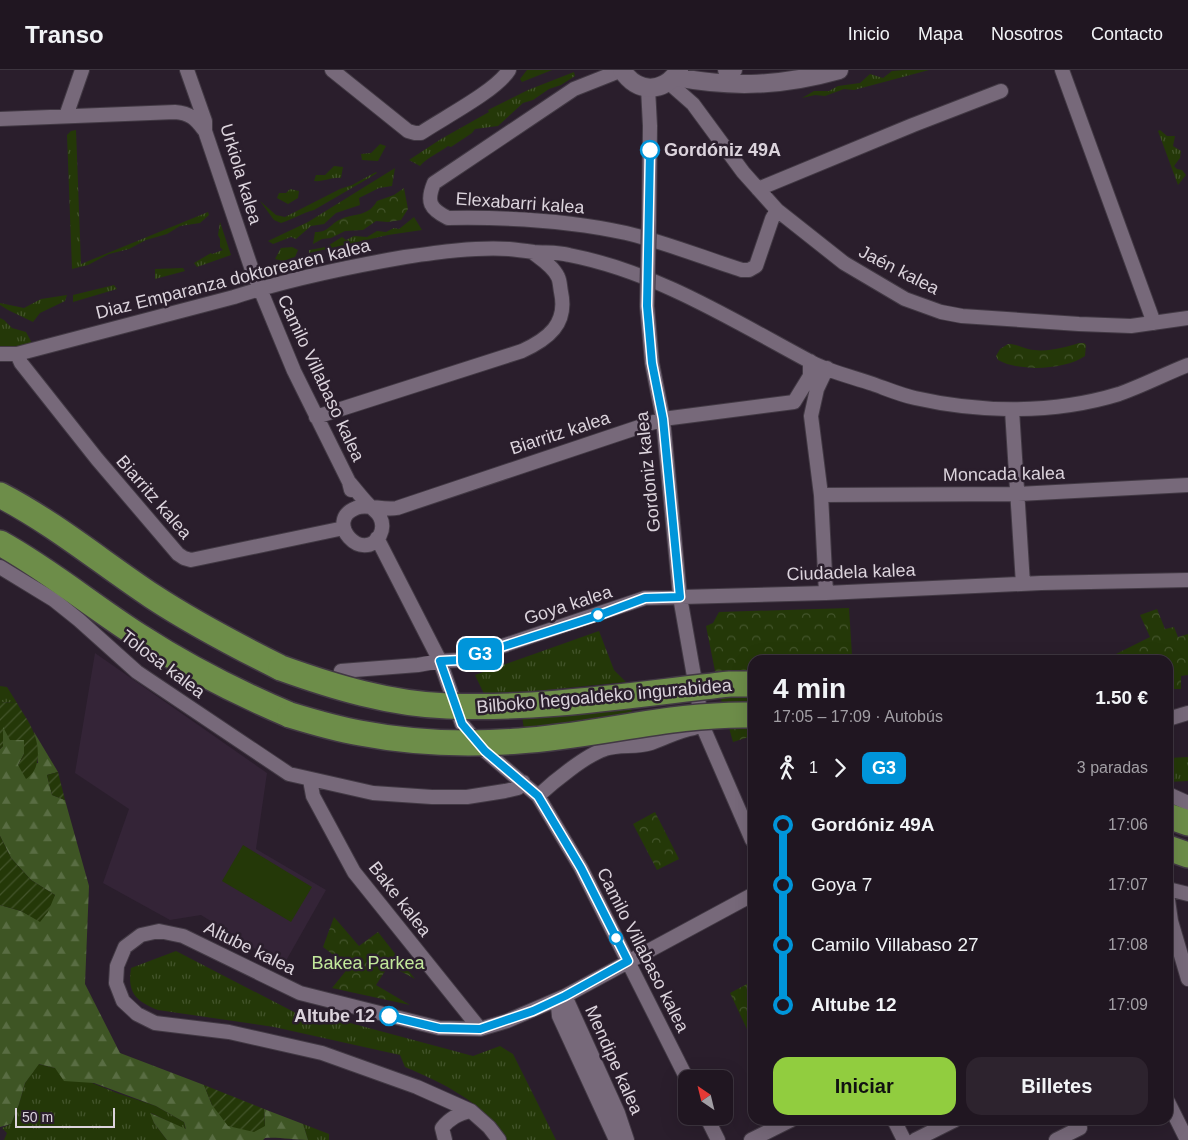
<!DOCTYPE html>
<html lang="es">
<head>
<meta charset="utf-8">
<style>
	body { margin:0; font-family:Helvetica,sans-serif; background:#2d232e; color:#f1f3f6; height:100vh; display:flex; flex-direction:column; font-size:19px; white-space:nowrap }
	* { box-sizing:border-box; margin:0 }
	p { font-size:16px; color:#a29fa5 }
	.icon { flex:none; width:28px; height:28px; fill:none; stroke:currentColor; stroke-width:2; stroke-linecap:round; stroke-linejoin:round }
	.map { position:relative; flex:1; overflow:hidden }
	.panel { position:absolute; left:748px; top:585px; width:425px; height:470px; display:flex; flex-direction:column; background:#201621; border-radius:15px; box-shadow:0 5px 20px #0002,0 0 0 1px #3d353f }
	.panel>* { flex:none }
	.badge { padding:0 10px; border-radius:8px; font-size:18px; line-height:32px }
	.needle { width:32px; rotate:325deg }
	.buttons { position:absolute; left:678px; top:1000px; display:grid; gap:10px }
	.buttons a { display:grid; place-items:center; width:55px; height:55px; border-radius:10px; background:#201621; box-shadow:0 5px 20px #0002,0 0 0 1px #3d353f; font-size:25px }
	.scale { position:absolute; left:15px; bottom:12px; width:100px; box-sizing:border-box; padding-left:5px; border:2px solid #dbd3dc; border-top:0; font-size:14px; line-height:18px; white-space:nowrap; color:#dbd3dc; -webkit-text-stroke:4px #2a1e2c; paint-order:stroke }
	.map>.badge { position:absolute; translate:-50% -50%; box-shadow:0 0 0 2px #fff }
	.legs { display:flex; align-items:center; gap:8px; height:55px; padding:0 25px; font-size:16px }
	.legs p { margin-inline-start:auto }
	.overview { display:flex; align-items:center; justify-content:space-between; height:85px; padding:0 25px }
	h1 { font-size:28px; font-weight:800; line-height:38px }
	.cta { display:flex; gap:10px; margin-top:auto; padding:10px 25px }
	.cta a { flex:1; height:58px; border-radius:15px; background:#91cd3f; color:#111; font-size:20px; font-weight:800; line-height:58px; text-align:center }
	.cta a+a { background:#2d232e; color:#f1f3f6 }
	ul { padding:0 25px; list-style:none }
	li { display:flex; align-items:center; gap:18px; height:60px; font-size:19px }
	li i { display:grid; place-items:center; width:8px; height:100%; margin:0 6px; background:currentColor }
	li i::after { content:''; width:12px; height:12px; margin:-6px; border:4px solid; border-radius:50%; background:#201621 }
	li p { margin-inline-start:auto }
	li:first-child i { background:linear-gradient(#0000 50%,currentColor 0) }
	li:last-child i { background:linear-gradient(currentColor 50%,#0000 0) }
	header { display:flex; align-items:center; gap:30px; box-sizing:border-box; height:70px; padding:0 25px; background:#201621; border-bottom:1px solid #3d353f }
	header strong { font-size:24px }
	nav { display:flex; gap:28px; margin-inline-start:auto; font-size:18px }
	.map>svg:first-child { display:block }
</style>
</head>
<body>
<header>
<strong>Transo</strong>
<nav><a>Inicio</a><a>Mapa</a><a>Nosotros</a><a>Contacto</a></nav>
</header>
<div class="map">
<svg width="1188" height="1070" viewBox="0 0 1188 1070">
	<defs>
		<pattern id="grass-tufts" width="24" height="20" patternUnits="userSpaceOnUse" patternTransform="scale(1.25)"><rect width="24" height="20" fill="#243808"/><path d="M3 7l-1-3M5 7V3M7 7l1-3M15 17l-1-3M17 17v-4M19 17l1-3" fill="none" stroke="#43542b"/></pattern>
		<pattern id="forest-firs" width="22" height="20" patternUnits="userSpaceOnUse" patternTransform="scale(1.25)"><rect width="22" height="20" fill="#3e5524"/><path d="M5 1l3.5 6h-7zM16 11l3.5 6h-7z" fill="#596d43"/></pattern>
		<pattern id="park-crowns" width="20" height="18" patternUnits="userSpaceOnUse" patternTransform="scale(1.25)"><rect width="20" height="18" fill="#243808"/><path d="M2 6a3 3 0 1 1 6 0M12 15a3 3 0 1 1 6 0" fill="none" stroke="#43542b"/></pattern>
		<pattern id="garden-furrows" width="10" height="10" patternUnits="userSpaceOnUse" patternTransform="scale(1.25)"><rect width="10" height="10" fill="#243808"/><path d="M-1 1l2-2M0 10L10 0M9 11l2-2" fill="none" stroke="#43542b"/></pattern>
	</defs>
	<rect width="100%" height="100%" fill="#2a1e2c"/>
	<!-- built -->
	<path fill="#342437" d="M95,583L267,703L256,779L326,820L283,896L201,845L170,850L103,813L129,739L75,703Z"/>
	<!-- grass -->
	<path fill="url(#grass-tufts)" d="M527,0H552L522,12L520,9Z
		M904,0H929L854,20L844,19L825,26L815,25L802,28L814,21H829L838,16L860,13L870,4L883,8L892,1Z
		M574,2L575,6L561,15L549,19L533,30L523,33L498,56L475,59L472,63L451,77L448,76C439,83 428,87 420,96L409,90L441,69L489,42L488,40L528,20Z
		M76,60L81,194L208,142L209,145L200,153L180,156L167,164L146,170L129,179L109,184L88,195L72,199L67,65L71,61Z
		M1160,60L1167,66H1175L1173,76L1181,81L1180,88L1174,96L1177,99L1182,100L1186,105L1178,115L1158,61Z
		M380,74L386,76L378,91L362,90L361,84L371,83Z
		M334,96L343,97L341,108C331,107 324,112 314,111L316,105H325Z
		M395,98L392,116L379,118L359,128L360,135L336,143L324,154L311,156L296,169L291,167L273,174L268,171L308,152Z
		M376,102L377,103L369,108L314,140C302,143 293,149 281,153L274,150L260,131L276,145L285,147L340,119L352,115Z
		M290,119L299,121L298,128L288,134L277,128L279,123H286Z
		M414,147L422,160L388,165L309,183V180L326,177L342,167L346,170L354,166L367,167L377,161L386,162L394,158L399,159Z
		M220,152L231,185L197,197L194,193L211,183L212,184L223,180L220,177V169L218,165Z
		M292,177L298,180L295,187L283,191L275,189L281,178Z
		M183,198L185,201L155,209V199Z
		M114,215L117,219L73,232V225Z
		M67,225L65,231L40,243L33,252L8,240L0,235V233L24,238L41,229Z
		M0,248L4,250L12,258L26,262L33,275L0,279Z
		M599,561L614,600L626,612L485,626L475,605Z
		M0,616L7,617L17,633L0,632Z
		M1188,687V711L1168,712V688Z
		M176,881L319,955L339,950L473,986L500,976L513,984L556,1070H506C485,1033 443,1013 405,997L400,985L274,957L158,940C136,931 127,923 131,898Z
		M38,994L55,998L117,1023L156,1036L184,1052L186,1060L151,1043L154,1053L167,1070H4L7,1063L2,1058L11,1054L19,1034L25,1013Z
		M303,1054L329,1064V1070H308Z"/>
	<!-- forest -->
	<path fill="url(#forest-firs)" d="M3,656L24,670V684L18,695L38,693L34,662L58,702L47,705L52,725L65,730L89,816L85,914L120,983L204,1015L212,1035L265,1056L264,1039L303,1054L308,1070C292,1070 280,1067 265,1068L263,1070H167L154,1053L150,1043L186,1059L184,1052L156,1036L94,1013L64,1011L55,998L39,994L25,1013L19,1034L11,1054L0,1057V835L21,841L40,851L55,825L31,810L11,788L0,766V679L3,676Z"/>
	<!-- park -->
	<path fill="url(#park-crowns)" d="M404,118L408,139L401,150L388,152L376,151L363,160L345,161L331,168L322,169L313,174L315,162C329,162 328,156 339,150C355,142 367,148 377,131L394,125Z
		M1079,273H1084L1086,275L1085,286C1065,300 1019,302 998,290L996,286L1000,279L1008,274C1016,274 1021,277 1028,279C1045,283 1063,278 1079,273Z
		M849,538L852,585H902L913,590H752V666L733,672L720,626L706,556L713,553L719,542Z
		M1157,539L1165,559L1174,557L1178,567L1188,564V605L1181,606V619H1168V590H1104L1150,567L1140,545Z
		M655,742L679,789L657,800L633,754Z
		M334,847L359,876L378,862L415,909L389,895L376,915L410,935L332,918L349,897L323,877Z
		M747,914L752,926V970L730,923Z"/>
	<!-- garden -->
	<path fill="url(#garden-furrows)" d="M0,632L17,633C22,642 29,651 33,661C40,676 41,700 26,709L18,695L24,684V670H10L3,657V676L0,679Z
		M58,702L65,730L52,725L47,705Z
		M0,766L11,788L31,810L55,825L48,842L40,852L21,841L0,835Z
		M204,1015L264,1039L265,1056L254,1062L228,1056L212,1035Z"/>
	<!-- pitch -->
	<path fill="#243808" d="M629,624L634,656L526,672L521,640Z
		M243,775L312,817L291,852L222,811Z"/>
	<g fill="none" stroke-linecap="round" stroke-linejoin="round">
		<!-- minor casing -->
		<g stroke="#423944" stroke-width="16">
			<path id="minor" d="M187,0L205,51V61L251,197L294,301L349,412L351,420
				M332,0L408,61L415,63H421C443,48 496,21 509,0
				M622,0L574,19L434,113C426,132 430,139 448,148C507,147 568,150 626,163C665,172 704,188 742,200H749L756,196L772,149L777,140
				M1062,0L1154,253
				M668,12L693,34L743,102L777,140L844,193L905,229L941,242L962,246L1079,254L1131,256L1188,248
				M648,18L650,56L649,150
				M66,46L82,0
				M0,49L175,42C190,43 196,49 204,60
				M758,119L913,55L1001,21
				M647,236L652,293L663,349L680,527L703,657L752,770
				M0,284H17L234,227C289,209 347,197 405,187C439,182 475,177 509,179C518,180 526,181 534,182C546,183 558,182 569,185C657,202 734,251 811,292C830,302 853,307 873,314C887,319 901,325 915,328C981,343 1054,344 1119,324C1142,316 1165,304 1188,295
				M17,284L21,293L97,389L178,484L184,488L191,490L344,458
				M794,332L810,306V291
				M1012,340L1023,514
				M316,347L522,281C548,269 568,254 561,222C560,217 560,211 558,207C553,196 541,189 532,182
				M349,412C357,421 364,431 372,438C375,441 378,443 380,447C383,453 383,459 380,465C363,495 323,451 356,438C366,433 383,441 397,438L663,349L794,332
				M821,425L1018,424L1188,415
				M377,468L440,591L462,654L485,681L538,726L581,798L687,1009
				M0,497L54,530L79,550L137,602L289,704L373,723L432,727H467L505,721L518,718L523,712
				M826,523L821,425L811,346L817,319L827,298
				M341,601L418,595L440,591L461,590L645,528L826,523L1041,513L1188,510
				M1168,649L1188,643
				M310,710L313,726L354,802L480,959
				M1168,724L1188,733
				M538,726C553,712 586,685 605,679C619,674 636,678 651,673C666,668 679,660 694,658
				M1168,819L1188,824
				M1168,830L1171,851L1188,909
				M565,926L618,1043L627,1070
				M559,929L558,936L559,946L616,1070
				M1168,1032L1187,1070
				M706,1046L718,1070
				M894,1050L904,1070
				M445,1070L442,1058C450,1048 458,1044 471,1041
				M499,1070L489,1057L471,1041L417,1017L322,983L229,962L155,953L137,944L123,931L116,913L117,896L125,877L141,865L159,861L183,866L300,923L439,958L480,959L507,951L565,926L752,825
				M751,1070L791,1050
				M915,1070L955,1050
				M1056,1070L1080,1058"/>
		</g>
		<!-- tertiary casing -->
		<g stroke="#423944" stroke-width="20">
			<path id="tertiary" d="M622,0C637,23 663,24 679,0
				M727,0H733
				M675,7C733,18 782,16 839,0"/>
		</g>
		<!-- motorway casing -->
		<g stroke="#423944" stroke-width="28">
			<path id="motorway" d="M0,425C54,453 101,492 152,526C193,553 237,576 281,598
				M0,473C49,500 92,536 139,566C187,597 238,623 290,645
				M1168,746L1188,753
				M1168,778L1188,785"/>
		</g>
		<!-- minor -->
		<use href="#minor" stroke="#77697a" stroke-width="14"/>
		<!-- tertiary -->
		<use href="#tertiary" stroke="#77697a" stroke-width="18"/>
		<!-- motorway -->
		<use href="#motorway" stroke="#6d8d49" stroke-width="25"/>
		<!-- minor-bridge casing -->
		<g stroke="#423944" stroke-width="16" stroke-linecap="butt">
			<path id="minor-bridge" d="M647,236L649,150"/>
		</g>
		<!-- motorway-bridge casing -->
		<g stroke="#423944" stroke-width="28" stroke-linecap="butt">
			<path id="motorway-bridge" d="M281,598C334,617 390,634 447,636C542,640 636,624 730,614H752
				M290,645C313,652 337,659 360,663C412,673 466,675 519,671C597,666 674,643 752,645"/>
		</g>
		<!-- minor-bridge -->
		<use href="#minor-bridge" stroke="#77697a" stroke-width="14"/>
		<!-- motorway-bridge -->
		<use href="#motorway-bridge" stroke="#6d8d49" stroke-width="25"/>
	</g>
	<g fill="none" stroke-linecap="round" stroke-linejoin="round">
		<!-- line-1 casing -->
		<g stroke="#fff" stroke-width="11">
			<path id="line-1" d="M389,946L439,958L480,959L533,941L565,926L628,891L581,798L538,726L485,681L462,654L440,591L461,590L597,546L645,528L680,527L663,349L652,293L647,236L650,80"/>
		</g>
		<!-- line-1 -->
		<use href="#line-1" stroke="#0095da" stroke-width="8"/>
	</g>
	<!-- markers -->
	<g fill="#fff" stroke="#0095da" stroke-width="2.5">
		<circle cx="650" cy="80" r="9"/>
		<circle cx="598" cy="545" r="6"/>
		<circle cx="616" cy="868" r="6"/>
		<circle cx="389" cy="946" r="9"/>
	</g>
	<g text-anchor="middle" stroke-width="5" stroke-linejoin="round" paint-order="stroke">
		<!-- stop labels -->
		<g font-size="18" font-weight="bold" fill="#dbd3dc" stroke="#2a1e2c" text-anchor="start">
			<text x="664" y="86">Gordóniz 49A</text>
			<text x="375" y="952" text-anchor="end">Altube 12</text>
		</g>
		<!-- street labels -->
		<g font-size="18" fill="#dbd3dc" stroke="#2a1e2c">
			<text transform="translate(241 104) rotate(73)" y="6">Urkiola kalea</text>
			<text transform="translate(520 133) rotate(4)" y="6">Elexabarri kalea</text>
			<text transform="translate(899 200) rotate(27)" y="6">Jaén kalea</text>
			<text transform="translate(233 209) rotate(-14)" y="6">Diaz Emparanza doktorearen kalea</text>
			<text transform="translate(321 308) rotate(65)" y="6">Camilo Villabaso kalea</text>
			<text transform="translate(560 363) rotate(-18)" y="6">Biarritz kalea</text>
			<text transform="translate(648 402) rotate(-96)" y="6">Gordoniz kalea</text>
			<text transform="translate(1004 404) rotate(-1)" y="6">Moncada kalea</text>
			<text transform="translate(154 427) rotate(49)" y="6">Biarritz kalea</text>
			<text transform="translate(851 502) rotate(-2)" y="6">Ciudadela kalea</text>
			<text transform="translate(568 535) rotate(-18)" y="6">Goya kalea</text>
			<text transform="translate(163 594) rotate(37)" y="6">Tolosa kalea</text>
			<text transform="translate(604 626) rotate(-5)" y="6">Bilboko hegoaldeko ingurabidea</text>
			<text transform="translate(400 829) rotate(52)" y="6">Bake kalea</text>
			<text transform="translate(250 878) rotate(26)" y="6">Altube kalea</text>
			<text transform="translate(643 880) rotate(63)" y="6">Camilo Villabaso kalea</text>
			<text transform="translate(614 990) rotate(66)" y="6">Mendipe kalea</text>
		</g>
		<!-- park labels -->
		<g font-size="18" fill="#c2e89b" stroke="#2a1e2c">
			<text x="368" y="899">Bakea Parkea</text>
		</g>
	</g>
</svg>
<div class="buttons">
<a><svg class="needle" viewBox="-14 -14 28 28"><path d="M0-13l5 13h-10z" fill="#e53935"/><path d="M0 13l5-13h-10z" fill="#a29fa5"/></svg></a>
</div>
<div class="scale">50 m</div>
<b class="badge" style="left:480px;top:584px;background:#0095da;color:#fff">G3</b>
<section class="panel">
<div class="overview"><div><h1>4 min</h1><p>17:05 – 17:09 · Autobús</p></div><b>1.50 €</b></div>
<div class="legs"><svg class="icon" aria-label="walk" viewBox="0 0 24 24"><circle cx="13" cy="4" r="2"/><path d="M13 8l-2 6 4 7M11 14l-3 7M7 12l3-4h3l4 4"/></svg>1<svg class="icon" aria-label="forward" viewBox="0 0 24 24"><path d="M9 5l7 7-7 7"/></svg><b class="badge" style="background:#0095da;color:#fff">G3</b><p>3 paradas</p></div>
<ul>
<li><i style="color:#0095da"></i><b>Gordóniz 49A</b><p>17:06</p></li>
<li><i style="color:#0095da"></i><span>Goya 7</span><p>17:07</p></li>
<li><i style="color:#0095da"></i><span>Camilo Villabaso 27</span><p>17:08</p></li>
<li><i style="color:#0095da"></i><b>Altube 12</b><p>17:09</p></li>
</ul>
<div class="cta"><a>Iniciar</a><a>Billetes</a></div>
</section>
</div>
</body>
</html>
